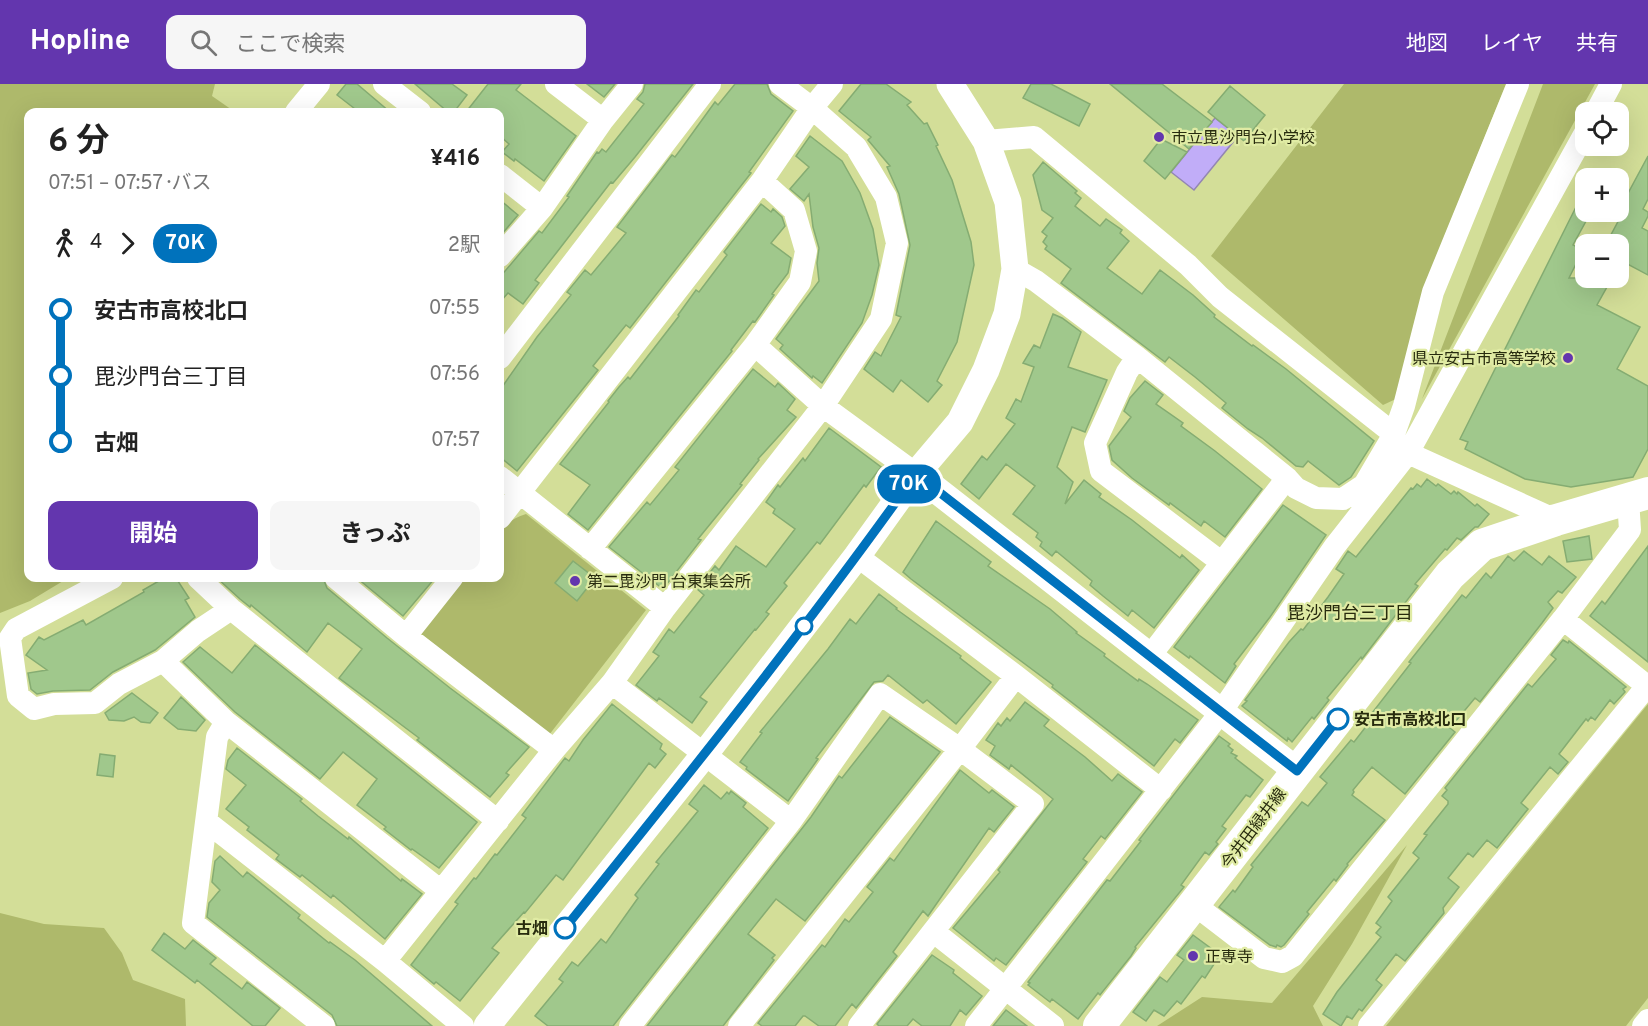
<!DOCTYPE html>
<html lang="ja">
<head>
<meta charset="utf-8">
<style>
	body { margin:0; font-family:Overpass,"Noto Sans JP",sans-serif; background:#f6f6f6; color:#222; height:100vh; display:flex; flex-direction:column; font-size:22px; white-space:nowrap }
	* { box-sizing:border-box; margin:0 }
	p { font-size:20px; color:#767676 }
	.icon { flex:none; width:33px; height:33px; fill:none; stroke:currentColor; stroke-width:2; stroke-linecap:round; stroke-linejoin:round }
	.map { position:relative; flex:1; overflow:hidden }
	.sheet { position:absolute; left:24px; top:24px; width:480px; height:474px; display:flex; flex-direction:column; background:#fff; border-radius:12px; box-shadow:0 6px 24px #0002 }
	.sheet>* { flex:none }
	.badge { padding:0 12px; border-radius:20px; font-size:21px; line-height:39px }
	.buttons { position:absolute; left:1575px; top:18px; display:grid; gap:12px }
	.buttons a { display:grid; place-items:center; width:54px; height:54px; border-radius:12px; background:#fff; box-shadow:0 6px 24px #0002; font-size:30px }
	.map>.badge { position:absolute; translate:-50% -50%; box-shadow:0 0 0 3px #fff }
	.legs { display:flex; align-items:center; gap:9px; height:66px; padding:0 24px; font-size:20px }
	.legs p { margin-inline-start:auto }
	.head { display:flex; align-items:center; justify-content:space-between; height:102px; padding:0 24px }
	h1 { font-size:33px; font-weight:700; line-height:45px }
	.button { display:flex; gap:12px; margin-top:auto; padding:12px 24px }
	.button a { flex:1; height:69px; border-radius:12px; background:#6336ae; color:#fff; font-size:24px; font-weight:700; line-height:69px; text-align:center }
	.button a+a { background:#f6f6f6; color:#222 }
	ul { padding:0 24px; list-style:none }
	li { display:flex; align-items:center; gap:21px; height:66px; font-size:22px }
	li i { display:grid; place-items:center; width:9px; height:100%; margin:0 8px; background:currentColor }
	li i::after { content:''; width:15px; height:15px; margin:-8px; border:4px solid; border-radius:50%; background:#fff }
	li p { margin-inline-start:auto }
	li:first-child i { background:linear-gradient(#0000 50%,currentColor 0) }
	li:last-child i { background:linear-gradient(currentColor 50%,#0000 0) }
	header { display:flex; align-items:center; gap:36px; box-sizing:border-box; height:84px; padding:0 30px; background:#6336ae; color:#fff }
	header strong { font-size:28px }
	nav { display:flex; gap:33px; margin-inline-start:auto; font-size:21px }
	.search { width:420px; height:54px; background:#f6f6f6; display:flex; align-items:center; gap:15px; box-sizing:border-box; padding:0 21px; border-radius:12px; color:#767676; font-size:22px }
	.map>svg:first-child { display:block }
</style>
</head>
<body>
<header>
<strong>Hopline</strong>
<div class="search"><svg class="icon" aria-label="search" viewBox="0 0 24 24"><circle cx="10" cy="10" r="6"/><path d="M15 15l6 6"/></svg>ここで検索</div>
<nav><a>地図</a><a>レイヤ</a><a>共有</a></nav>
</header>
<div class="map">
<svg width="1648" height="942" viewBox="0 0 1648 942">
	<rect width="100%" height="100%" fill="#d3de98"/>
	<!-- green -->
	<path fill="#aeb96b" d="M0,0H215L212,12L235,28H28V494H68L30,517L0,529Z
		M1344,0H1506L1423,206L1398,314L1383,321L1211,172Z
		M1543,0H1595L1422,315Z
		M526,430L646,526L549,651L420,549L464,494H500C500,461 490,442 526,430Z
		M1648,620V914L1626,942H1386Z
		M1407,761L1352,860L1313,922L1323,942H1157L1202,913L1272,919Z
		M0,829L44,840L104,844L122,869L133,896L185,915L186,942H0Z"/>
	<!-- water -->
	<path fill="#c1adf8" stroke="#9386b2" stroke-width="1.5" d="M1215,34L1238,52L1194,106L1171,88Z"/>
	<!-- building -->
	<path fill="#a0c88c" stroke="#85ac72" stroke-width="1.5" d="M346,0H357L390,28H359L337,11Z
		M415,0H452L467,11L454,28H448Z
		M488,0H521L516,6L576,52L544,97L515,75L514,77L502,68L509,60L500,52V28H466Z
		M587,0H615L604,13Z
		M645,0H693L635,73L613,99L611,98L557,168L535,196L539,199L523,220L508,209L500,218V193L539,147L542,149L569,113L567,112L597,68L599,69L602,65L606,68L644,20L637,15L643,8Z
		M735,0H767L771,10L793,27L749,88L751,89L630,244L626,241L593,282L598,286L517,387L500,373V306L537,253L571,211L567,208L585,186L591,191L626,149L617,143L672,71L675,73L681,65L715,18L718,21Z
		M861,0H886L911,18L907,21L924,40L927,39L938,61L936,62L952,96L971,158L974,181L957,258L937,297L942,301L928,318L901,296L893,308L864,285L875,268L881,272L901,233L896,231L910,161L899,110L887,83L890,82L868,56L871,53L839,27Z
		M1031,0H1051L1090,20L1079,42L1023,14Z
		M1110,0H1162L1212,38L1189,65Z
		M1230,2L1265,31L1244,57L1208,28Z
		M810,52L842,77L860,109L873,145L879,181L872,211L862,239L822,299L813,292L812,294L780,265L783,261L776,255L819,197L817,179L819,164L813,143L809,110L804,117L790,105L809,83L796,72Z
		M1161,55L1187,68L1165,95L1144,77Z
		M1648,72V115L1643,125L1648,128V132L1642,144L1648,147V191L1618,175V160H1606L1622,130L1618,128Z
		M1043,78L1077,107L1075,109L1081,114L1075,122L1100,142L1106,135L1122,146L1120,149L1129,157L1107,184L1142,210L1160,186L1193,211L1215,231L1214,233L1252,262L1253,261L1286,285L1374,357L1351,393L1339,401L1308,377L1303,383L1296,382L1262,354L1248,345L1222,324L1226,319L1195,293L1169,273L1165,278L1061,199L1071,185L1045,165L1047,162L1043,158L1047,152L1042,148L1053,134L1042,126L1033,91Z
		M1586,103V128H1591L1573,161L1583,166L1569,194H1612L1597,221L1640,243L1617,285L1648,302V365L1633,393L1571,403L1525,395L1465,365L1468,358L1460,355Z
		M500,116L518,131L502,150L500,148Z
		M761,120L771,128L773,125L782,133L785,142L771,159L791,174L788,189L772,210L774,211L755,238L753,237L731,266L732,267L588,446L568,430L590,401L560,380L609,318L608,317L619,303L628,293L630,295L679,232L678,231L696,206L699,208L727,171L724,168Z
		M1053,230L1062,234L1081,248L1068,283L1107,296L1085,348L1072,343L1057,383L1073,398L1065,420L1084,396L1101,410L1099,413L1132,436L1180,474L1182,471L1199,486L1154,544L1132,526L1128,532L1103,512L1090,501L1092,497L1056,467L1052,472L1040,462L1042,458L1036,453L1038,449L1013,430L1035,402L1006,380L979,415L961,400L982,372L987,376L1015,340L1006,334L1016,315L1021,318L1034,283L1023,279L1034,261L1040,264Z
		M753,285L775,303L778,299L795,315L787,326L796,333L758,375L759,376L740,400L742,401L698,455L701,456L663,505L609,463L647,418L650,421L679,386L675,383Z
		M1145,297L1163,311L1156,320L1183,339L1181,342L1215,367L1262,405L1225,453L1204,437L1201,442L1170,419L1169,421L1132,394L1112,376L1109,362L1131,333L1124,327L1130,314Z
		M829,344L881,383L866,403L864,401L820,460L817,458L784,499L787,502L766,528L769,530L756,546L755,545L700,613L707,618L692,639L659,614L657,617L636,601L659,572L653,568L669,545L674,549L704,511L697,505L715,482L719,486L736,462L766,483L795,445L773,429L775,425L766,418L778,401L780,403L803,374L805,377Z
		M1427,395L1436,402L1438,400L1451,410L1454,407L1457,410L1458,408L1475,422L1477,420L1489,430L1478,443H1475L1461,456L1457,454L1447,466L1445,465L1415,500L1418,502L1362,575L1361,573L1327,614L1329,616L1314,635L1312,633L1292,658L1288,654L1287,657L1242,622L1247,617L1245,616L1289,558L1301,545L1303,546L1328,513L1344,490L1336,485L1348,467L1356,473L1411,404L1413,405L1417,400L1421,403Z
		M1283,421L1326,451L1270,533L1234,580L1236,582L1225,599L1190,572L1189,574L1174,563Z
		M936,437L991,478L988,482L1050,525L1077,548L1076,549L1105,570L1104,572L1138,597L1139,595L1147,600L1198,636L1180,659L1175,655L1154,682L1052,603L1053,601L911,495L903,488Z
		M1589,452L1592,475L1567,478L1563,457Z
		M1648,462V578L1590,532L1602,517L1605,520Z
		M1524,467L1542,481L1549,472L1576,493L1562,509L1558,507L1548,518L1553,524L1542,539L1480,618L1475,614L1450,644L1455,648L1405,710L1372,683L1353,706L1354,708L1352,711L1385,736L1347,780L1348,781L1336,797L1334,795L1307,828L1309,830L1284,861L1281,863L1277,861L1276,863L1270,861L1219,823L1233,806L1235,808L1253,783L1251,781L1302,718L1308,722L1327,699L1320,693L1351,656L1354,658L1375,631L1372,629L1411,579L1409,578L1462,511L1466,514L1486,489L1491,494L1508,472L1514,477Z
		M573,477L595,494L577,517L555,499Z
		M164,494H176L189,514L185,516L195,533L155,566L113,588L90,606L53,607L37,610L31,605L28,589L47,586L26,571L39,553L44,556L83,536L86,541L144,508L143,506Z
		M217,494H323L327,504L387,554L450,604L529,663L506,689L509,691L490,713L417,656L419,654L339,594L362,565L328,539L307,568L251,521L250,523L240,515Z
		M357,494H435L403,532Z
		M879,510L897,524L896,525L961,572L960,574L991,598L956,640L927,616L923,619L888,591L883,597L874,598L816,674L818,675L788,717L746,685L747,683L740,678L762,649L760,648L828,565L850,535L856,540Z
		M1563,556L1568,559L1569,557L1626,603L1623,605L1625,608L1614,620L1610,616L1595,636L1591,633L1588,637L1586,635L1559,670L1568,678L1558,690L1550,683L1521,719L1528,725L1497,764L1487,756L1473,773L1468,769L1448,794L1459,803L1443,824L1444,829L1405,877L1396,870L1376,896L1382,901L1362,927L1359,925L1352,935L1347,932L1341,942L1323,930L1337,908L1381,853L1376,849L1381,843L1376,839L1392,817L1388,813L1419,774L1413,769L1427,751L1424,750L1448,720V717L1442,712L1447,706L1445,704L1528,600L1532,603L1556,575L1551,571Z
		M255,561L477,738L439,784L412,765L411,766L384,745L386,743L357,721L377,695L343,668L320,695L235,628L183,578L200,563L232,589Z
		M132,609L158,629L150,639L141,638L134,633L124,637L109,636L105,629Z
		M181,613L205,636L196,647L178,645L164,634Z
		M1025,618L1049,636L1044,642L1085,673L1112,697L1118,690L1142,708L1105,755L1101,752L1083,775L1087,778L1006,881L996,874L994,877L953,844L1000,788L998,786L1053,715L1011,681L1009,685L990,671L995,662L986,656L998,639L1001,642L1007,634L1010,637Z
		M612,620L662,660L660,665L666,670L655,684L649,679L563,796L556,791L525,829L524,828L492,864L499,869L460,917L436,898L434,900L411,881L458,820L455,818L474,794L476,795L495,770L497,771L526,734L522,731L565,674L569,677L583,656Z
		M890,633L940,668L805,837L776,815L748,850L775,871L772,874L774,876L723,942H647L811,733L839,692L842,694Z
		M1219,652L1230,660L1228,662L1233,666L1231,669L1237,672L1235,674L1263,696L1250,713L1246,711L1222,742L1226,745L1216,758L1218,760L1209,771L1205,768L1181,801L1184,803L1135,863L1136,864L1131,872L1100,911L1098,909L1078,935L1052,915L1050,918L1028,901L1030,899L1028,898L1107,796L1110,797L1141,757L1139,756Z
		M237,664L302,715L300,717L318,732L348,755L349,753L401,797L402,795L422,810L385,855L333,811L331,814L302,791L300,793L276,775L279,771L247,746L249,743L226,725L246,701L226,685L228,676Z
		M100,670L115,672L113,693L97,691Z
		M960,686L989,709L992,706L1014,723L994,748L989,744L928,832L923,827L893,868L897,872L856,924L852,920L835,942H819L805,932H803L795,942H762L758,939L822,861L825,863L845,835L849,838L873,808L867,803L890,774L894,777Z
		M704,701L721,715L727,708L729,710L731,707L746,719L743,723L768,744L613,942H548L535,932L563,898L559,895L572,878L578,882L601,855L606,859L638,814L635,811L659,780L656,778L698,727L689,720Z
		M220,772L243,793L247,788L300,831L298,834L329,859L330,858L355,876L432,942H337L332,931L207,833L209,819L220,806L212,798L215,777Z
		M164,849L185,865L193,856L216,874L210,880L242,905L247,898L280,924L265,942H253L197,896L195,899L152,866Z
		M1193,851L1220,871L1205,894L1202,892L1181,920L1177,917L1164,932L1154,926L1146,937L1133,928L1160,893L1167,898L1184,876L1177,871Z
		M932,871L954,886L953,889L982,912L966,931L960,926L950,942H922L913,935L907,942H879L877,940Z
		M1006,926L1027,942H993Z"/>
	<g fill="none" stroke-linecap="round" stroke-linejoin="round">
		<!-- minor -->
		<path stroke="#fff" stroke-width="22" d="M384,0L420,28
			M556,0L603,36
			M296,28L319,0
			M1596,28L1611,0
			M986,57L1034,53L1188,181L1220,213L1394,350
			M500,91L542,124
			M762,97L794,126L806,167L800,198L755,261L823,322L916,390
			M500,172L542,124L603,36L632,0
			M1015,185L1036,197L1137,273L1287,394L1296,404L1316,414L1343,415L1364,401L1394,350L1404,322L1433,208L1518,0
			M1137,273L1127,288L1095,359L1101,387L1221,478
			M500,274L710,0
			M1408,369L1556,436
			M500,393L665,524
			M500,434L762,97L812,24L832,0
			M590,465L755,261
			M857,472L1016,592L1161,706
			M112,494L16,545L10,554L18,612L34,625L54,620L95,619L119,600L163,577L198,547L231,525
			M198,494L231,525L498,737
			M336,494L406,552L554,666
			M1563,535L1647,602
			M406,552L452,494
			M1150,572L1287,394
			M163,577L226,638L217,653L193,839L324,942
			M612,599L791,737
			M226,638L441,807
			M207,738L385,877L463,942
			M1195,821L1264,874L1282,878L1293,872L1563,535L1630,446L1628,415
			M934,848L1053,942
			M385,877L554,666L612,599L665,524L823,322L881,235L897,159L886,113L856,63L812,24L780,0
			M630,942L791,737L880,610L960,665L1033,720L859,942
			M739,942L960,665L1016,592
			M976,942L1221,628L1335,462L1408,369L1586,47
			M1369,942L1648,601
			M1643,942L1648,936"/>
		<!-- tertiary -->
		<path stroke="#fff" stroke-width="27" d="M916,390L1297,687
			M487,942L704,671L857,472L916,390L960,338L986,286L1007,230L1015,185L1008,118L986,57L950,0"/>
		<!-- secondary -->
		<path stroke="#fff" stroke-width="32" d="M1099,942L1450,491L1482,461L1556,436L1648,409"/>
	</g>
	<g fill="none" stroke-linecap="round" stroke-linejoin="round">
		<!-- line-1 casing -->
		<g stroke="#fff" stroke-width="14">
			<path id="line-1" d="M565,844C685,695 805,546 916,390L1297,687L1338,635"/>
		</g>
		<!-- line-1 -->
		<use href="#line-1" stroke="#0072bc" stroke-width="9"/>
	</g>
	<!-- markers -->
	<g fill="#6336ae" stroke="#e0eba4" stroke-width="2">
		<circle cx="1159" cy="53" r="6"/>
		<circle cx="1568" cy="274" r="6"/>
		<circle cx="575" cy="497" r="6"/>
		<circle cx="1193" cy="872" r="6"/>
	</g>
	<g fill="#fff" stroke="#0072bc" stroke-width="3">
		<circle cx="804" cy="542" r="8"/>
		<circle cx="1338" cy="635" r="10"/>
		<circle cx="565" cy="844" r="10"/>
	</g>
	<g text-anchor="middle" stroke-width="4.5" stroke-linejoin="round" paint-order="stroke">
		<!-- poi labels -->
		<g font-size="16" fill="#272b0e" stroke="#e0eba4" text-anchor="start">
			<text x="1171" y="59">市立毘沙門台小学校</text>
			<text x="1556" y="280" text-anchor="end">県立安古市高等学校</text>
			<text x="587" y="503">第二毘沙門 台東集会所</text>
			<text x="1205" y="878">正専寺</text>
		</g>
		<!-- stop labels -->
		<g font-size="16" font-weight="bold" fill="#272b0e" stroke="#e0eba4" text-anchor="start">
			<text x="1354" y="641">安古市高校北口</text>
			<text x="548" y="850" text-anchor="end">古畑</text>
		</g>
		<!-- street labels -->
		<g font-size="16" fill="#272b0e" stroke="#e0eba4">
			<text transform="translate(1253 744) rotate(-53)" y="6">今井田緑井線</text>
		</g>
		<!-- neighbourhood labels -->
		<g font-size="18" fill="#272b0e" stroke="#e0eba4">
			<text x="1350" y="535">毘沙門台三丁目</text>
		</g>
	</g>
</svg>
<div class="buttons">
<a><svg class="icon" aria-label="locate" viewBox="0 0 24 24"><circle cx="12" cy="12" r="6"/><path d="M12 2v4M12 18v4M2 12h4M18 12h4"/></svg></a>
<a>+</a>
<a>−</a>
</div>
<b class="badge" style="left:909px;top:400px;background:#0072bc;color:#fff">70K</b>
<section class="sheet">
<div class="head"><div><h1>6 分</h1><p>07:51 – 07:57 · バス</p></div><b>¥416</b></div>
<div class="legs"><svg class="icon" aria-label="walk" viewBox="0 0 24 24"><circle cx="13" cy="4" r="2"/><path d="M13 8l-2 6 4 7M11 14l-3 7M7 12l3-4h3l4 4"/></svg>4<svg class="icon" aria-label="forward" viewBox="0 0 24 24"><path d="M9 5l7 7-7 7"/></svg><b class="badge" style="background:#0072bc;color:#fff">70K</b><p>2駅</p></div>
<ul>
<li><i style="color:#0072bc"></i><b>安古市高校北口</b><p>07:55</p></li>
<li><i style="color:#0072bc"></i><span>毘沙門台三丁目</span><p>07:56</p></li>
<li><i style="color:#0072bc"></i><b>古畑</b><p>07:57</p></li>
</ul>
<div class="button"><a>開始</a><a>きっぷ</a></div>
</section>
</div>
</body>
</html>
